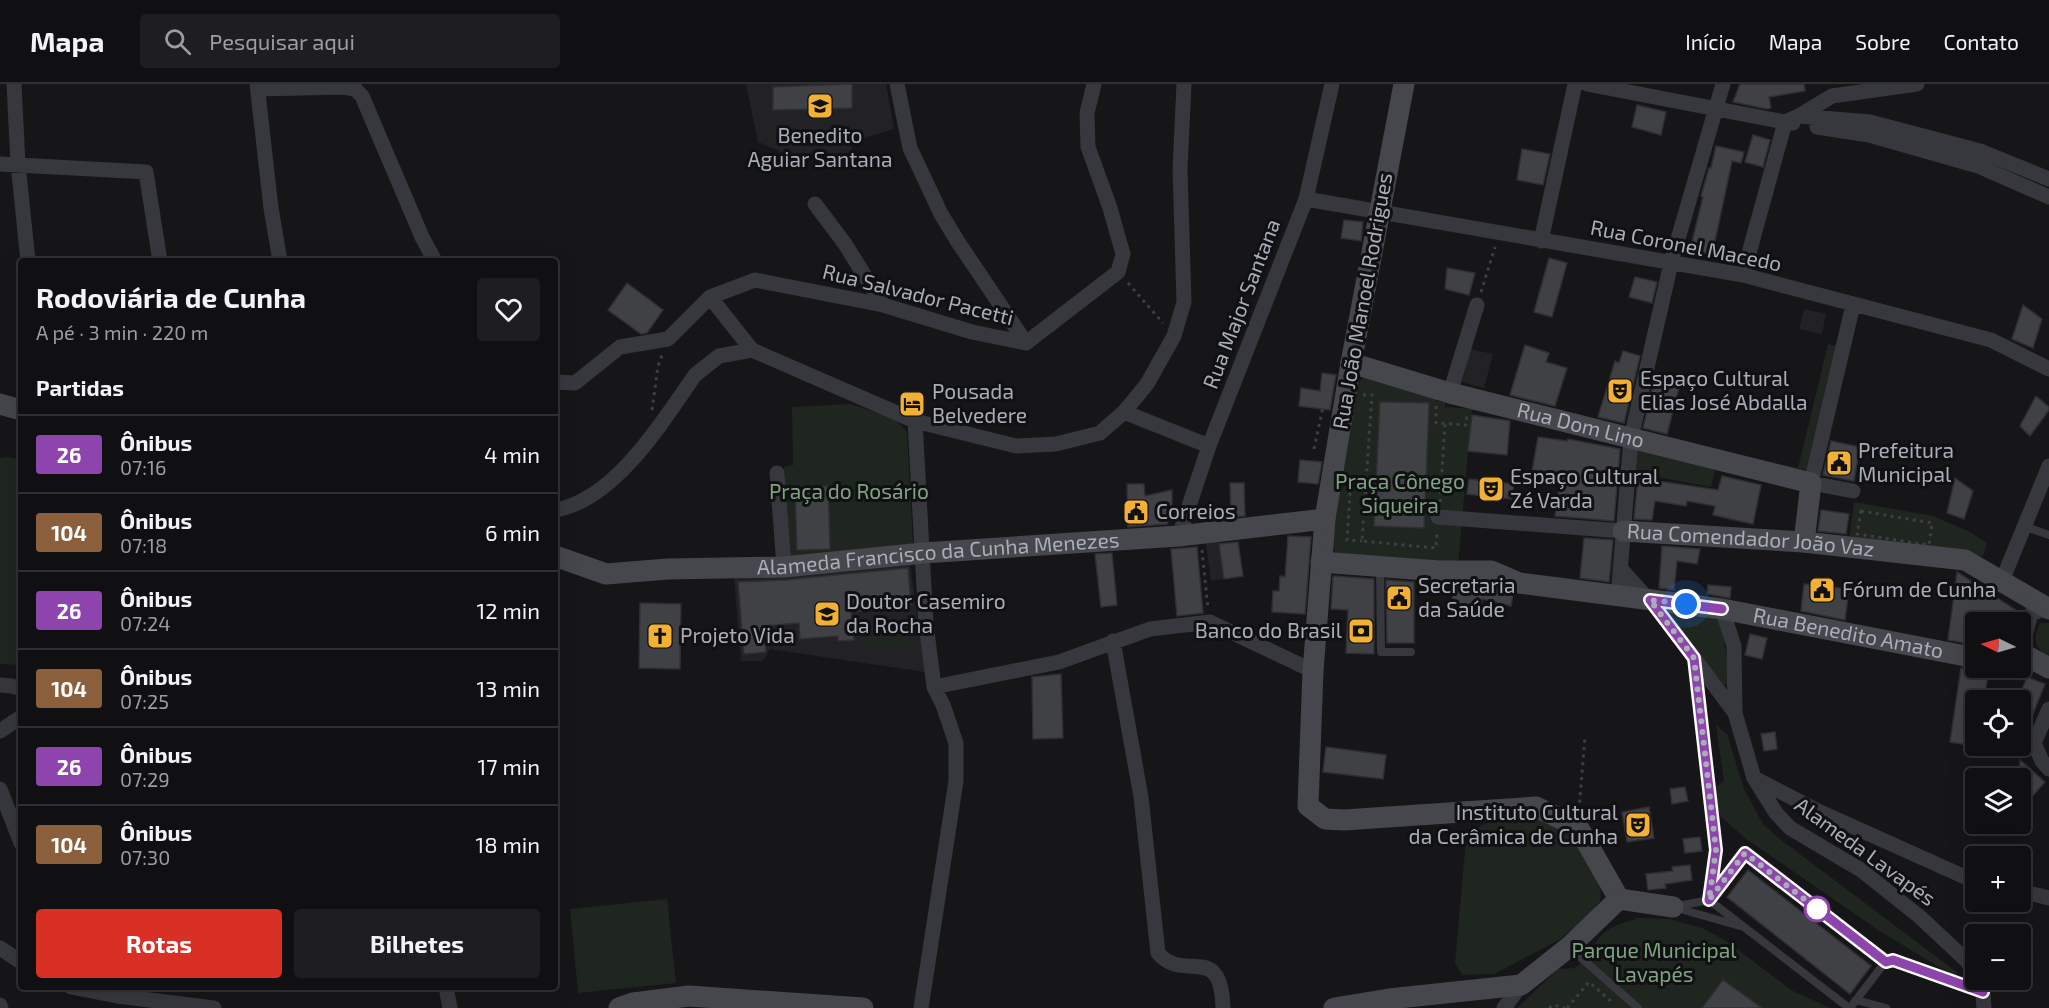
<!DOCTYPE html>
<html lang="pt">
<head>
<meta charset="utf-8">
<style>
	body { margin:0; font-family:"Exo 2",sans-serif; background:#1e1e20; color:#f1f3f6; height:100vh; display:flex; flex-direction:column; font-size:22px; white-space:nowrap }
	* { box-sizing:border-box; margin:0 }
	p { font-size:20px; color:#9c9d9f }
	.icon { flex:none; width:33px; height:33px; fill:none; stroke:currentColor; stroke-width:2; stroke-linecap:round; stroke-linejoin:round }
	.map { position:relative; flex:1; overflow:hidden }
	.details { position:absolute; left:18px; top:174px; width:540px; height:732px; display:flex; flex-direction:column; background:#101012; border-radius:6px; box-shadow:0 6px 24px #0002,0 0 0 2px #303032 }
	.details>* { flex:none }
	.badge { padding:0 12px; border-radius:4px; font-size:21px; line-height:39px }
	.needle { width:39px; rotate:275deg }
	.tools { position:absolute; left:1965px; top:528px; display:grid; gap:12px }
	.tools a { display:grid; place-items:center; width:66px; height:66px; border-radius:6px; background:#101012; box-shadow:0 6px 24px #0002,0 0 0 2px #303032; font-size:30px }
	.you { position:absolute; width:30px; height:30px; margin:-15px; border:4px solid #fff; border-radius:50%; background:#1a73e8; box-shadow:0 0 0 9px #1a73e833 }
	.map>.badge { position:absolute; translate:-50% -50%; box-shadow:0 0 0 3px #fff }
	h2 { padding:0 18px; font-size:22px; line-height:54px }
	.round { display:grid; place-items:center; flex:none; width:63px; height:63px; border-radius:6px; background:#1e1e20 }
	.headline { display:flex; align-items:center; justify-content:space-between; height:102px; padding:0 18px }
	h1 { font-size:28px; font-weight:700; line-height:45px }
	.primary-button { display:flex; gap:12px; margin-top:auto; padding:12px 18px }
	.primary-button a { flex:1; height:69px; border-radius:6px; background:#d93025; color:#fff; font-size:24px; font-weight:700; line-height:69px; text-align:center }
	.primary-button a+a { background:#1e1e20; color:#f1f3f6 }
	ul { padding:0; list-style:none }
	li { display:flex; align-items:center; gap:18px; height:78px; padding:0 18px; border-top:2px solid #303032 }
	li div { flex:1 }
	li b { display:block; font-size:22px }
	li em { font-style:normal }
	li .badge { min-width:66px; font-weight:700; text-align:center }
	header { display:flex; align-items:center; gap:36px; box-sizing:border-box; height:84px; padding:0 30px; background:#101012; border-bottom:2px solid #303032 }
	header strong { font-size:28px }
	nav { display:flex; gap:33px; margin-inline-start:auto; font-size:21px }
	.search { width:420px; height:54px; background:#1e1e20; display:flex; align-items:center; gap:15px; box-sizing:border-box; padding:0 21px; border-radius:6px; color:#9c9d9f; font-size:22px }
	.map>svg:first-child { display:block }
</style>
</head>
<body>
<header>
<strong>Mapa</strong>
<div class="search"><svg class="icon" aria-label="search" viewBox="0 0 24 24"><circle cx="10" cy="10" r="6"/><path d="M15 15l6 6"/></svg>Pesquisar aqui</div>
<nav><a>Início</a><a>Mapa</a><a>Sobre</a><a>Contato</a></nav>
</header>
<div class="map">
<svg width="2049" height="924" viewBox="0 0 2049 924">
	<rect width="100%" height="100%" fill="#161618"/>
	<!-- built -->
	<path fill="#222225" d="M746,0H886L894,45L850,58L853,69L802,77L758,58Z
		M1804,225L1826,230L1822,250L1799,245Z
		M1470,265L1493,270L1484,304L1462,298Z
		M1217,452L1224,495L1211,497L1205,454Z
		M910,480L925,588L770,565L763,577H741L734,494Z"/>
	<!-- green -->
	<path fill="#1e261f" d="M1828,260L1840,263L1810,387L1798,384Z
		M1364,293L1435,313L1436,317L1445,318V323L1472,325L1458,481L1342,471L1335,468L1331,463L1358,299Z
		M851,320L895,335L907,348L913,459L910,464L790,474L784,383L793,381L792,323Z
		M1637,364L1716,381L1711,403L1635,389Z
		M9,373L21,376V581L0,580V374Z
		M1854,418L1933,432L1970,448L1987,459L1983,472L1849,456Z
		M1671,526L1717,535L1721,539L1729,587L1727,601L1724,602L1670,530Z
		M2040,539H2049V573C2034,564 2032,555 2040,539Z
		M863,541L907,543L906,565L863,563Z
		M1716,641L1727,650L1744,705L1763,740L1780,755L1958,889L1954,892L1878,846L1745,754L1720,732L1714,704L1724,697Z
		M1531,731L1548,738L1570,753L1585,770L1601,806L1600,818L1589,831L1559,856L1494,890L1462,891L1455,879L1466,755C1482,734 1506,735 1531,731Z
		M667,815L676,899L578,909L570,825Z
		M1638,834L1669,835L1702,844L1728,858L1791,906L1830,924H1517L1558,885L1575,884L1597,867L1595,860C1605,843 1621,840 1638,834Z"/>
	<!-- building -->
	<path fill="#404145" stroke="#303034" stroke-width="1.5" d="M852,0V24L773,26V3Z
		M1740,0H1804L1805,7L1769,13L1771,24L1767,25L1733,18Z
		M1637,21L1666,28L1661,51L1632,43Z
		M1753,51L1770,56L1763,83L1745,78Z
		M1716,62L1744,68L1741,79L1732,77L1712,171L1690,166L1703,113L1701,112L1709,84H1711Z
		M1522,65L1550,70L1543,101L1517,96Z
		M1344,136L1363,138L1361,157L1341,154Z
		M1549,174L1567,179L1552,233L1534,228Z
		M1447,184L1475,189L1469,211L1445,205Z
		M1635,193L1657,198L1652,219L1629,213Z
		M627,199L663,226L647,249L641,250L608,226Z
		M2023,221L2042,235L2033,264L2012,255Z
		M1525,261L1549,269L1546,278L1567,284L1555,322L1510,311Z
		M1623,267L1640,272L1624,339L1598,333L1615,277L1619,279Z
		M1322,289L1336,291L1330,326L1299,322L1301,304L1320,307Z
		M1654,298L1679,304L1667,350L1643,344Z
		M2036,312L2049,323V326L2030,352L2020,342Z
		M1380,318L1429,319L1424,444L1374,442Z
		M1472,331L1510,337L1507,371L1468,367Z
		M1538,353L1567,357L1568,355L1620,365L1614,437L1555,432L1560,398L1531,393Z
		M1831,357L1860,363L1854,397L1823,391Z
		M1300,376L1322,378L1318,400L1298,398Z
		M1722,392L1761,401L1753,440L1713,431L1715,422L1687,417L1686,422L1655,417L1652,436L1634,435L1638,394L1718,406Z
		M1955,394L1973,407L1964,435L1947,429Z
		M1469,395L1514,400L1512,415L1467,410Z
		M1230,399H1244L1245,432L1231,433Z
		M1127,400H1144L1145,412L1172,406V427L1167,440L1128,443Z
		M887 408a7 7 0 1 1 14 0a7 7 0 1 1-14 0Z
		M828,402L830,465L797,466L795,403Z
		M1821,426L1849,430L1846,450L1818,447Z
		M1288,452L1311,453L1305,530L1272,528L1273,507H1279L1280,492L1285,493Z
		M1584,454L1613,456L1609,498L1580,494Z
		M1238,458L1243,492L1224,495L1219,460Z
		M1662,462L1700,465L1697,480L1677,477L1674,506L1659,504Z
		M1197,463L1203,529L1177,532L1171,465Z
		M1112,469L1117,521L1101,523L1095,470Z
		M908,484L911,521L851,528L854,556L838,557V552L800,555L799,539L763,542L766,568L744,570L738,498L785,496Z
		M1957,488L2019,528L2017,538H1976V561L1948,556Z
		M1333,492L1374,495V570L1346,569L1348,526L1331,525Z
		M1386,496L1414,498V559H1387Z
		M1452,500H1488L1513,510L1511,522L1482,515V524L1453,525Z
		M1804,500L1849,505L1845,536L1801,527Z
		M1708,501L1731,503L1730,514L1707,510Z
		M640,519L681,520L680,585L639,584Z
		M1750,550L1767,554L1762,575L1745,571Z
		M1961,584L1974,587L1989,584L1984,616H1976V662L1950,658Z
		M1061,590L1063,654L1033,655L1032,593Z
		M2027,593L2045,600L2021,659L2020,616H2018Z
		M1775,648L1777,665L1764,667L1761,650Z
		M1326,663L1386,671L1383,695L1323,688Z
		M2020,676L2045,698L2020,726V694H2008L2020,681Z
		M1685,703L1688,717L1672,720L1670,705Z
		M1649,723L1654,754L1627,758L1622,728Z
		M1700,753L1702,767L1685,769L1683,755Z
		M1690,781L1692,796L1665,800L1666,804L1648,806L1646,790L1673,787L1672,783Z
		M1748,786L1871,882L1850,910L1727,813Z
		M1723,896L1762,924H1702Z"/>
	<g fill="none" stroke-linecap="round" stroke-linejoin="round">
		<!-- path -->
		<path stroke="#3d3f44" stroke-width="3" stroke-dasharray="3 4.5" stroke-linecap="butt" d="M1128,199L1163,239
			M1481,208L1495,163
			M1363,311H1372L1362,457L1436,464L1437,448
			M1436,322V339L1466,341L1467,331
			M652,326L658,282L662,271
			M1314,365L1327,304
			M1351,394L1347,456L1362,457
			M1440,418L1445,340
			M1861,427L1932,439L1929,461L1857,450Z
			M1202,466L1208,525
			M1579,726L1585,653
			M1549,924L1553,921L1565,924
			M1567,924L1589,898L1612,918"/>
		<!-- lane -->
		<path stroke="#37383d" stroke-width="8" d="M2026,443L2049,451
			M1380,484L1381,568H1411
			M1695,580L1717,766L1709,816L1673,823L1740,842
			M1570,864L1638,924
			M1886,877L1893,876L1981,907
			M1856,916L1886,924
			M1849,924L1709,816L1745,769L1886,877L1850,924"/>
		<!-- street -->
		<path stroke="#37383d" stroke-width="15" d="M14,0L18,80L28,177
			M257,0L271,124L280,177
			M897,0L910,64L941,130L958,158L1026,259
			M1587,0L1785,38L1799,32L1870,38L1980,67L2049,95
			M258,5L344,3L355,5L362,12L422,153L435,177
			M1799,32L1832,12L1917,0
			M1817,43L1869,51L1978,82L2049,113
			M0,80L146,88L160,177
			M1306,115L1743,191L1991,256L2049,285
			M815,120L845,160L883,221
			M1541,157L1575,0
			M1743,191L1785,38L1793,39
			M710,213L755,196L883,221L972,248L1026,259L1118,188L1123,170L1110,124L1088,63L1087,29L1094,0
			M555,298L575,299L620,263L668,255L710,213L752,266
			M1450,309L1477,221
			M1124,328L1209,362
			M915,337L926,540L934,603L943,621L956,659V697L921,924
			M777,389L784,483
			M1853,407L1811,399L1853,221
			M555,426C615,416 663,337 695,291L719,272L752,266L915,337L1016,362L1056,360L1100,349L1124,328L1147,300L1174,252L1184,218L1180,85L1184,0
			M1438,433L1623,447
			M1179,452L1209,362L1306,115L1332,0
			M1620,484L1659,527L1735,629
			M2002,497L2049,382
			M1618,513L1631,354L1671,179L1723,0
			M1722,525L1734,562L1735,629L1754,694L1776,729L1790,744L1861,786L1920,833L1967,877L1976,894
			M1113,557L1141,713L1158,869C1184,900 1221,856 1223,924
			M2027,572L2024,555L2031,530L2046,524
			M0,601L12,602L21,605
			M934,603L1059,578L1150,545L1210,538L1313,587
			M2049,625L2034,659L2042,677L2049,685
			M0,647L21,633
			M1754,694L1816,726L1976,798
			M0,705L21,759
			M2020,807L2049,814
			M0,864L21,878
			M1976,896L1983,908L1984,924
			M71,903L117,912L214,924
			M446,903L450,924
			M0,921L1,924
			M1504,924L1521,901"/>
		<!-- secondary -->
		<g stroke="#45474d" stroke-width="21">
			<path d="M1404,0L1351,279L1325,435L1313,587L1308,722L1325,735L1344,736L1536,723L1578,743L1619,815"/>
			<path id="s1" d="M1351,279L1450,309L1811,399L1804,458"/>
			<path d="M0,320L21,326"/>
			<path id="s2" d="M1623,447L1804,458L1965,476L2049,525"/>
			<path id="s3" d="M555,472L606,490L668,485L784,483L923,469L1179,452L1325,435"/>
			<path id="s4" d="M1321,478L1439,487H1491L1519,499L1722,525L1976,574"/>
			<path d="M2020,573L2027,572L2049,584"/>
			<path d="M619,924L633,919L689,912L863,924"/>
			<path d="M1334,924L1389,915L1521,901L1569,863L1619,815L1673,823"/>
		</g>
	</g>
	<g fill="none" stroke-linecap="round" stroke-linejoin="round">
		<!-- line casing -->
		<g stroke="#fff" stroke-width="14">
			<path id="line" d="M1722,525L1650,516L1694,574L1716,766L1709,816L1745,769L1886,878L1893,876L1983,908"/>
		</g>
		<!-- line -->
		<use href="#line" stroke="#8e44ad" stroke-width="9"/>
		<!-- walk -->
		<path stroke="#a8adb8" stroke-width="6" stroke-dasharray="0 10.8" d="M1686,520L1650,516L1694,574L1716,766L1709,816L1745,769L1817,825"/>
	</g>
	<!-- icons -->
	<defs>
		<g id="university-square" transform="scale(1.35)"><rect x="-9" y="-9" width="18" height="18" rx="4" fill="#f2b134" stroke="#111113"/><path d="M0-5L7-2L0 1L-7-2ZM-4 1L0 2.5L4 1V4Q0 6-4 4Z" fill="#111"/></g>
		<g id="theatre-square" transform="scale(1.35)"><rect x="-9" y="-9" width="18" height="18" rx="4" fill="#f2b134" stroke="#111113"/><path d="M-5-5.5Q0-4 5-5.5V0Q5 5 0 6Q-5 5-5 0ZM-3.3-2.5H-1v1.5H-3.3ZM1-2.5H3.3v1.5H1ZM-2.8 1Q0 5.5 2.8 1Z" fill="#111"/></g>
		<g id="hotel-square" transform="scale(1.35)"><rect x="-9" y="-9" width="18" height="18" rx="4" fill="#f2b134" stroke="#111113"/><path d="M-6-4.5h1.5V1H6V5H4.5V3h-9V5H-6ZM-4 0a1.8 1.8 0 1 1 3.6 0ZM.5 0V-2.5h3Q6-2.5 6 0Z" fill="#111"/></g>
		<g id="civic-square" transform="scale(1.35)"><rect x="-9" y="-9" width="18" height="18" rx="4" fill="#f2b134" stroke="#111113"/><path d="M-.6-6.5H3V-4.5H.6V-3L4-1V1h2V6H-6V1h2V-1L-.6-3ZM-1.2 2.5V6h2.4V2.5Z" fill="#111"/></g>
		<g id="school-square" transform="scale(1.35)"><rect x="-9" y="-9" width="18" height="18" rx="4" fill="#f2b134" stroke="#111113"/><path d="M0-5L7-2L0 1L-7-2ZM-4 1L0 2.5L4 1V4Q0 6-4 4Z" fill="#111"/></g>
		<g id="bank-square" transform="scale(1.35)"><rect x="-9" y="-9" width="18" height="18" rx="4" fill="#f2b134" stroke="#111113"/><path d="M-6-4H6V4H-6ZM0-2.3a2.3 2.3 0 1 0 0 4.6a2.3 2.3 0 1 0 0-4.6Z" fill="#111"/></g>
		<g id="church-square" transform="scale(1.35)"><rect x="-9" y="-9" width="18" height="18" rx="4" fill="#f2b134" stroke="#111113"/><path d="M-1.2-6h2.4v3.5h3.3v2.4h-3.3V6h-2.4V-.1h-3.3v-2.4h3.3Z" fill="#111"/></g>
	</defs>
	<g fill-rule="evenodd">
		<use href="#university-square" x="820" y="22"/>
		<use href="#theatre-square" x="1620" y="307"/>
		<use href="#hotel-square" x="912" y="320"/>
		<use href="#civic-square" x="1839" y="379"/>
		<use href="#theatre-square" x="1491" y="405"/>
		<use href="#civic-square" x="1136" y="428"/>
		<use href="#civic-square" x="1822" y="506"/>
		<use href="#civic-square" x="1399" y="514"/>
		<use href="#school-square" x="827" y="530"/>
		<use href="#bank-square" x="1361" y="547"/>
		<use href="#church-square" x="660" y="552"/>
		<use href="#theatre-square" x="1638" y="741"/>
	</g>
	<!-- markers -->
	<circle fill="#fff" stroke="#8e44ad" stroke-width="3" cx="1817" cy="825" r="12"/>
	<g text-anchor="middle" stroke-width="6" stroke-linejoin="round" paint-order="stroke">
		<!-- poi labels -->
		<g font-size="21" fill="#a8adb8" stroke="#111113" text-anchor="start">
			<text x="820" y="59" text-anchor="middle">Benedito<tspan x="820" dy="24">Aguiar Santana</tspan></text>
			<text x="1640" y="302">Espaço Cultural<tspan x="1640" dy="24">Elias José Abdalla</tspan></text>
			<text x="932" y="315">Pousada<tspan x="932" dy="24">Belvedere</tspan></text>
			<text x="1858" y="374">Prefeitura<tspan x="1858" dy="24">Municipal</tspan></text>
			<text x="1510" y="400">Espaço Cultural<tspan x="1510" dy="24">Zé Varda</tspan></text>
			<text x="1156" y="435">Correios</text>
			<text x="1418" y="509">Secretaria<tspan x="1418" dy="24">da Saúde</tspan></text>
			<text x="1842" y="513">Fórum de Cunha</text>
			<text x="846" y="525">Doutor Casemiro<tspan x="846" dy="24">da Rocha</tspan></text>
			<text x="1342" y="554" text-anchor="end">Banco do Brasil</text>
			<text x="680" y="559">Projeto Vida</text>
			<text x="1618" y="736" text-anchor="end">Instituto Cultural<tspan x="1618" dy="24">da Cerâmica de Cunha</tspan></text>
		</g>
		<!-- street labels -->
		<g font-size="21" fill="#a8adb8" stroke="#111113">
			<text transform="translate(1686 162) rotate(11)" y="7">Rua Coronel Macedo</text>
			<text transform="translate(918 211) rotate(14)" y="7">Rua Salvador Pacetti</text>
			<text transform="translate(1363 217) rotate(-80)" y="7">Rua João Manoel Rodrigues</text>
			<text transform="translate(1242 220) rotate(-69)" y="7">Rua Major Santana</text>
			<text dy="7" stroke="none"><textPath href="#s1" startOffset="238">Rua Dom Lino</textPath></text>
			<text dy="7" stroke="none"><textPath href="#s2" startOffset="128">Rua Comendador João Vaz</textPath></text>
			<text dy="7" stroke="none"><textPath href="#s3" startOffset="387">Alameda Francisco da Cunha Menezes</textPath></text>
			<text dy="7" stroke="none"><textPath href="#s4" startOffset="534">Rua Benedito Amato</textPath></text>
			<text transform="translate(1865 768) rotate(36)" y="7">Alameda Lavapés</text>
		</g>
		<!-- park labels -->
		<g font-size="21" fill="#7fa381" stroke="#111113">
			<text x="1400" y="405">Praça Cônego<tspan x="1400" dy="24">Siqueira</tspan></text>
			<text x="849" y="415">Praça do Rosário</text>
			<text x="1654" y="874">Parque Municipal<tspan x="1654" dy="24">Lavapés</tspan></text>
		</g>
	</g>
</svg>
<div class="tools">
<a><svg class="needle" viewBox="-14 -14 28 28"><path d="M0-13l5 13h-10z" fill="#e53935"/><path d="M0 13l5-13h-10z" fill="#9c9d9f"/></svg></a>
<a><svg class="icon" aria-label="locate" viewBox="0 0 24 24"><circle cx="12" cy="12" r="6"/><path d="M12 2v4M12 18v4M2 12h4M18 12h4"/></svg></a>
<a><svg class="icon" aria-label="layers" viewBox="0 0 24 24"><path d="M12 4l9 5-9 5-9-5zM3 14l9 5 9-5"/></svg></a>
<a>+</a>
<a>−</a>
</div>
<div class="you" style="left:1686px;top:520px"></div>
<section class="details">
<div class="headline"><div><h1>Rodoviária de Cunha</h1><p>A pé · 3 min · 220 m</p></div><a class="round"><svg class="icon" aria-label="heart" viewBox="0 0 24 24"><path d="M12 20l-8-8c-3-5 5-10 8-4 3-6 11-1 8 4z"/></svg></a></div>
<h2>Partidas</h2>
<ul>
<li><span class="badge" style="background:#8e44ad;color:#fff">26</span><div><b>Ônibus</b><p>07:16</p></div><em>4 min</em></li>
<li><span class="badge" style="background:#8b5e3c;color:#fff">104</span><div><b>Ônibus</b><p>07:18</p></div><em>6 min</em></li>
<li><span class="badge" style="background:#8e44ad;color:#fff">26</span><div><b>Ônibus</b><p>07:24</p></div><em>12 min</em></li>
<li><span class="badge" style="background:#8b5e3c;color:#fff">104</span><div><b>Ônibus</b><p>07:25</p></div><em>13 min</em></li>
<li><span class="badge" style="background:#8e44ad;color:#fff">26</span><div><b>Ônibus</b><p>07:29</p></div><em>17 min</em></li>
<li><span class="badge" style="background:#8b5e3c;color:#fff">104</span><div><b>Ônibus</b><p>07:30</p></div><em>18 min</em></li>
</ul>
<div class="primary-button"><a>Rotas</a><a>Bilhetes</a></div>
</section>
</div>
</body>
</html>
